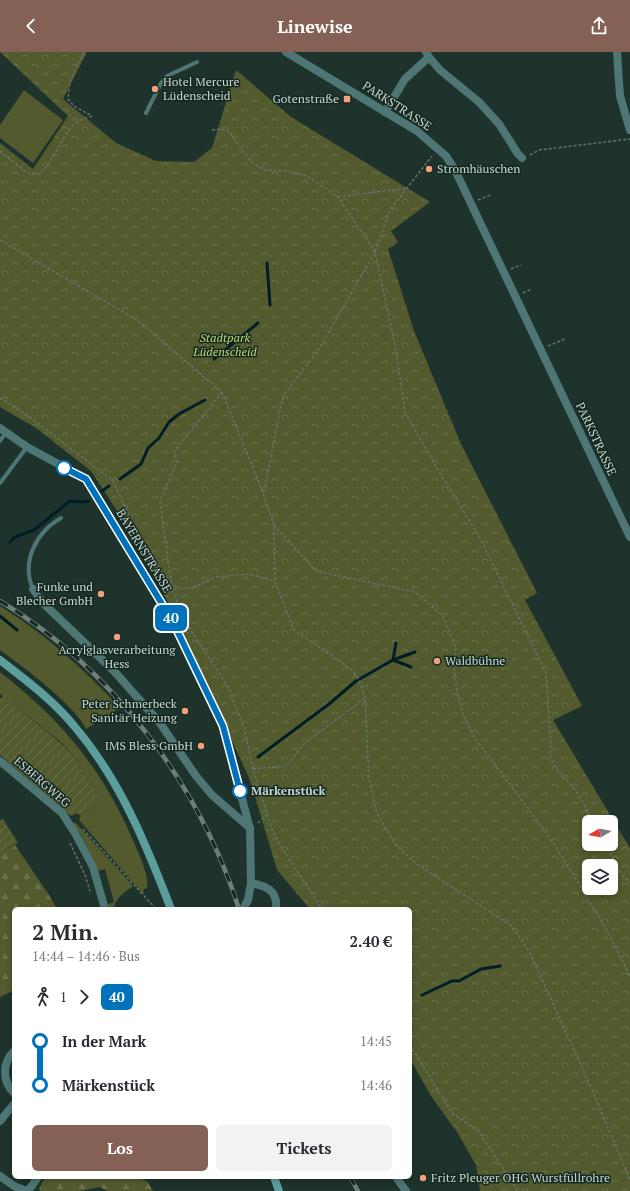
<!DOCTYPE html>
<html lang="de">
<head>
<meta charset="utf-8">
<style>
	body { margin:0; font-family:"PT Serif",serif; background:#f2f2f3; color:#2b2b33; height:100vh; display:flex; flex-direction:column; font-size:15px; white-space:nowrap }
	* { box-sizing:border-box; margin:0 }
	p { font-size:13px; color:#7c7c81 }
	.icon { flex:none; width:22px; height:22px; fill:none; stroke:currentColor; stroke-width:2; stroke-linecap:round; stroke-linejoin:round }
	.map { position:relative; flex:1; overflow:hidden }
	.sheet { position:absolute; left:12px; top:855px; width:400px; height:272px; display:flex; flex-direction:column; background:#fff; border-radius:6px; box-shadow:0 2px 6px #0003 }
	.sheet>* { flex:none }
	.badge { padding:0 8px; border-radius:6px; font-size:14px; line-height:26px }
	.needle { width:26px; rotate:260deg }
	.fabs { position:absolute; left:582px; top:763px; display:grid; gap:8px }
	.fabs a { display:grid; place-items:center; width:36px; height:36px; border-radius:6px; background:#fff; box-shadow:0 2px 6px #0003; font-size:20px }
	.map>.badge { position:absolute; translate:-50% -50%; box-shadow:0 0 0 2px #fff }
	.legs { display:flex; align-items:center; gap:6px; height:44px; padding:0 20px; font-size:13px }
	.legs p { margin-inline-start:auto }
	.summary { display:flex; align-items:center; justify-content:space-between; height:68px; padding:0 20px }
	h1 { font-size:22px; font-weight:800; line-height:30px }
	.button { display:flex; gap:8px; margin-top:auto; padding:8px 20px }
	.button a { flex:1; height:46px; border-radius:6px; background:#856055; color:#fff; font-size:16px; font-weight:800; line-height:46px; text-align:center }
	.button a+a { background:#f2f2f3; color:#2b2b33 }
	ul { padding:0 20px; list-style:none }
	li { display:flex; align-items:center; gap:14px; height:44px; font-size:15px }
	li i { display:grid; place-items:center; width:6px; height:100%; margin:0 5px; background:currentColor }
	li i::after { content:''; width:10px; height:10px; margin:-5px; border:3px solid; border-radius:50%; background:#fff }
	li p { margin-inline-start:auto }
	li:first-child i { background:linear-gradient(#0000 50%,currentColor 0) }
	li:last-child i { background:linear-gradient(currentColor 50%,#0000 0) }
	header { display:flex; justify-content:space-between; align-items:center; height:52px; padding:0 20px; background:#856055; color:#fff; font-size:18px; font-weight:800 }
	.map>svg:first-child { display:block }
</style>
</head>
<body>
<header><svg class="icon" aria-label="back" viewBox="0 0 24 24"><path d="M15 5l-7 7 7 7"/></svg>Linewise<svg class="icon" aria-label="share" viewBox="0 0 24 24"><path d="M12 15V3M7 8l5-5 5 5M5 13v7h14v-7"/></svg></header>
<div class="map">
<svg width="630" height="1139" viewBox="0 0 630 1139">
	<defs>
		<pattern id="forest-firs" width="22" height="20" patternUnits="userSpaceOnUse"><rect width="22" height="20" fill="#525a2e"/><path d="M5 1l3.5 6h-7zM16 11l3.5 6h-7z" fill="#6a714b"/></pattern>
		<pattern id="park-crowns" width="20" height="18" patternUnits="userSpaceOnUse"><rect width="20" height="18" fill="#525a2e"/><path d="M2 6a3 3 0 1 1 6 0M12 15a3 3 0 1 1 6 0" fill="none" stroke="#6a714b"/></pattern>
		<pattern id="garden-furrows" width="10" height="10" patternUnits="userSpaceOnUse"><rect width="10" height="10" fill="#525a2e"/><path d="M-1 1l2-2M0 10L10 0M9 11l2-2" fill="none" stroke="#6a714b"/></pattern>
	</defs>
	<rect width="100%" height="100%" fill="#1e332b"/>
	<!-- grass -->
	<path fill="#525a2e" d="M24,38L63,68L33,111L0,86V73Z
		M0,554C45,582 84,617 120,656L86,677C76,654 22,614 0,598Z
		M0,620C62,668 105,720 135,793C140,805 149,822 147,836L143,838L144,843L79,768L80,764L102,750L75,706L63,692L0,642Z
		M75,770L133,834C125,840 115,846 114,857H109L108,852L114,850L105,817L99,819L80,781L73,772Z
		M476,1113L499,1139H480Z"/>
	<!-- forest -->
	<path fill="url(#forest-firs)" d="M15,793L49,843L57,857H14V938L0,945V800Z
		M45,1125H144L143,1128L148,1130L153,1139H108L99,1135L81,1139H41L39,1137Z"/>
	<!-- park -->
	<path fill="url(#park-crowns)" fill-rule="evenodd" d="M0,0H87L63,47L116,91L156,109L194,110L212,96L236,18L291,65L430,150L391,179L398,190L388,197L414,279L461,392L537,541L525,548L582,654L553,668L630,796V1139H499L476,1113L457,1080L431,1044L410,1007V857H310L277,818L250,728L177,568L131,480L91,419L36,376L0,355V91L33,117L68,64ZM589,770H611V792H589ZM589,814H611V836H589Z"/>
	<!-- garden -->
	<path fill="url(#garden-furrows)" d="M3,644L63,693L75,706L102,750L80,764L78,761L71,764L0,703V647Z
		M3,767L18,791L0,800V769Z"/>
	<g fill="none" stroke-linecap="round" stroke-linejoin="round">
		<!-- stream -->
		<path stroke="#001e26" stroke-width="3" d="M267,211L270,253
			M214,307L258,271
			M120,427L141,412L148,396L159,386L169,370L179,362L205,348
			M102,439L109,434
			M10,490L15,485L34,478L70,449L83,450L89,449
			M0,564L17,578
			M396,591L393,608L411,615
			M258,705L329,652L356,629L393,608L415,600
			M422,943L452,929H459L481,917L500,914"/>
		<!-- path -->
		<path stroke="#62746d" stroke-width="1.5" stroke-dasharray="3 2" stroke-linecap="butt" d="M84,0L70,29L68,47L74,54L92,64
			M212,78L221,77L230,80L242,99L253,111L264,118L286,119L307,124L338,145L375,200L396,298L405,360L439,420L479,484L546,621L551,693C546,713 564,723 574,737C582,747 587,759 593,770
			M0,99L26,120L37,123C57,111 61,77 81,68C84,66 89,65 93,64
			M530,103L539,98L630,87
			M338,145L406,136
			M478,148L490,143
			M0,188L137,268L222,340L263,441L274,473L275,529L293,577L351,617L359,628L365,646L369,726L376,759L394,791L415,811L512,874L530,901L593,1040L630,1128
			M511,217L521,213
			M523,241L532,237
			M548,294L565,287
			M222,340L174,400L177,410L160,449L172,537L193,536L216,525L249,522L274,529
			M0,346L30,365L113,429L146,499L172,537L188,574L228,635L244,676L253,717L271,775L280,793L322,857
			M264,440L283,344L319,297L375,200L390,158L432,104
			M274,473L316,519L415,540L443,564L456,596L454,617L457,639L463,662L474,685L545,779L563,806L605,875L630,924
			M253,717L286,714L305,691L365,646
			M258,771L267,763
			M83,777L156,857
			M70,791L85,823L90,839
			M605,792L623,824L630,830
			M410,993L452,1061L479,1080L518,1139"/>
		<!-- service -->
		<path stroke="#4e7674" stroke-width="4" d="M146,61L161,31L167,24L197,10
			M0,389L6,380
			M0,431L27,395
			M33,537C21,510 36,480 61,466"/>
		<!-- minor -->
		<path stroke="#4e7674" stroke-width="8" d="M617,0L620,44L630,78
			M429,5L440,18L479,50L499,72L518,102L522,106
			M385,60L405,27L429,5L426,0
			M0,376L27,395L86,427L173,570L223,674L250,777L251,831L248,848L243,857
			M33,537L43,551L114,619L160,671L196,724L212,743L250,776
			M0,709L62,761L75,781L93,815L105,857
			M251,831C267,834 278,839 276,857
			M14,999C2,1011 2,1029 14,1041
			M0,1069L14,1052
			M0,1124L14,1134L26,1139L31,1135L38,1125
			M396,1125L406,1139"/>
		<!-- tertiary -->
		<path stroke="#4e7674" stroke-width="8" d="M286,0L417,79L446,104L455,118L630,485"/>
		<!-- secondary -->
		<path stroke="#5c9e9c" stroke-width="8" d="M0,608C26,628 54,649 75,675C120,728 146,792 171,857
			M274,1125L279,1139"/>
		<!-- rail casing -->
		<g stroke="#6e7f79" stroke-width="4.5">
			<path id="rail" d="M0,549C113,617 199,732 239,857
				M350,1125L358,1139"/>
		</g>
		<!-- rail -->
		<use href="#rail" stroke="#142921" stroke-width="3" stroke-dasharray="9" stroke-linecap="butt"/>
	</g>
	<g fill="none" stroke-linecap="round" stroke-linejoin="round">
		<!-- line-1 casing -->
		<g stroke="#fff" stroke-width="9">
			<path id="line-1" d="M64,416L86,427L173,570L223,674L240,739"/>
		</g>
		<!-- line-1 -->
		<use href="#line-1" stroke="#0072bc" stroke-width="6"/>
	</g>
	<!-- markers -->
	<g fill="#f2a07e" stroke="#142921" stroke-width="1.5">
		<circle cx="155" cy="37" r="4"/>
		<rect x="343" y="43" width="8" height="8" rx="2"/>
		<circle cx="429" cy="117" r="4"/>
		<circle cx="101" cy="542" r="4"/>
		<circle cx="117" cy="585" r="4"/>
		<circle cx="437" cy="609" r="4"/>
		<circle cx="185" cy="659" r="4"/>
		<circle cx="201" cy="694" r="4"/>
		<circle cx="423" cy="1126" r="4"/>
	</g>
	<g fill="#fff" stroke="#0072bc" stroke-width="2">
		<circle cx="64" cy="416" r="7"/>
		<circle cx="240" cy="739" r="7"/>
	</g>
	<g text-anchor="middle" stroke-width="3" stroke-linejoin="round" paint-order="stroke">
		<!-- poi labels -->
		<g font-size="12" fill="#cad6d1" stroke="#142921" text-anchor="start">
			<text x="163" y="34">Hotel Mercure<tspan x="163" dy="14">Lüdenscheid</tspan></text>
			<text x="339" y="51" text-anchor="end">Gotenstraße</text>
			<text x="437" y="121">Stromhäuschen</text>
			<text x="93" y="539" text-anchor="end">Funke und<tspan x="93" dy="14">Blecher GmbH</tspan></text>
			<text x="117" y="602" text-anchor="middle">Acrylglasverarbeitung<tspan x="117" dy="14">Hess</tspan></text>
			<text x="445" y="613">Waldbühne</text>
			<text x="177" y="656" text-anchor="end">Peter Schmerbeck<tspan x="177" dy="14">Sanitär Heizung</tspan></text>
			<text x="193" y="698" text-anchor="end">IMS Bless GmbH</text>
			<text x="431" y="1130">Fritz Pleuger OHG Wurstfüllrohre</text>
		</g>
		<!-- street labels -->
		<g font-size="12" fill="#cad6d1" stroke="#142921">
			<text transform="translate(397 54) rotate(33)" y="4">PARKSTRASSE</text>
			<text transform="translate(596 387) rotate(65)" y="4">PARKSTRASSE</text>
			<text transform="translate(144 499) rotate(59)" y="4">BAYERNSTRASSE</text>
			<text transform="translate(42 730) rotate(41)" y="4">ESBERGWEG</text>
		</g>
		<!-- park labels -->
		<g font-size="12" font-style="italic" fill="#c7da73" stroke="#142921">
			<text x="225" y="290">Stadtpark<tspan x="225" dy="14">Lüdenscheid</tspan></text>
		</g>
		<!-- stop labels -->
		<g font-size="12" font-weight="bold" fill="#cad6d1" stroke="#142921" text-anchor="start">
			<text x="251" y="743">Märkenstück</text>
		</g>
	</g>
</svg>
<div class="fabs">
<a><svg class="needle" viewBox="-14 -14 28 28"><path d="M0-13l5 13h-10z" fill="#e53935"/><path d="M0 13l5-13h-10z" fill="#7c7c81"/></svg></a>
<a><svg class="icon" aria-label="layers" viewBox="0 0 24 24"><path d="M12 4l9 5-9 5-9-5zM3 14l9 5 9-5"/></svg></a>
</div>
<b class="badge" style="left:171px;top:566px;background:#0072bc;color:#fff">40</b>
<section class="sheet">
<div class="summary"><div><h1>2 Min.</h1><p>14:44 – 14:46 · Bus</p></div><b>2.40 €</b></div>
<div class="legs"><svg class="icon" aria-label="walk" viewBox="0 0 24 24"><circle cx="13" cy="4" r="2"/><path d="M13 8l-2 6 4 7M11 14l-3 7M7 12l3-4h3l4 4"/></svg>1<svg class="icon" aria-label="forward" viewBox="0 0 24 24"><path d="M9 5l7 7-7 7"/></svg><b class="badge" style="background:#0072bc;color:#fff">40</b></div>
<ul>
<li><i style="color:#0072bc"></i><b>In der Mark</b><p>14:45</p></li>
<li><i style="color:#0072bc"></i><b>Märkenstück</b><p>14:46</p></li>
</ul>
<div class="button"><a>Los</a><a>Tickets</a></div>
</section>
</div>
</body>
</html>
